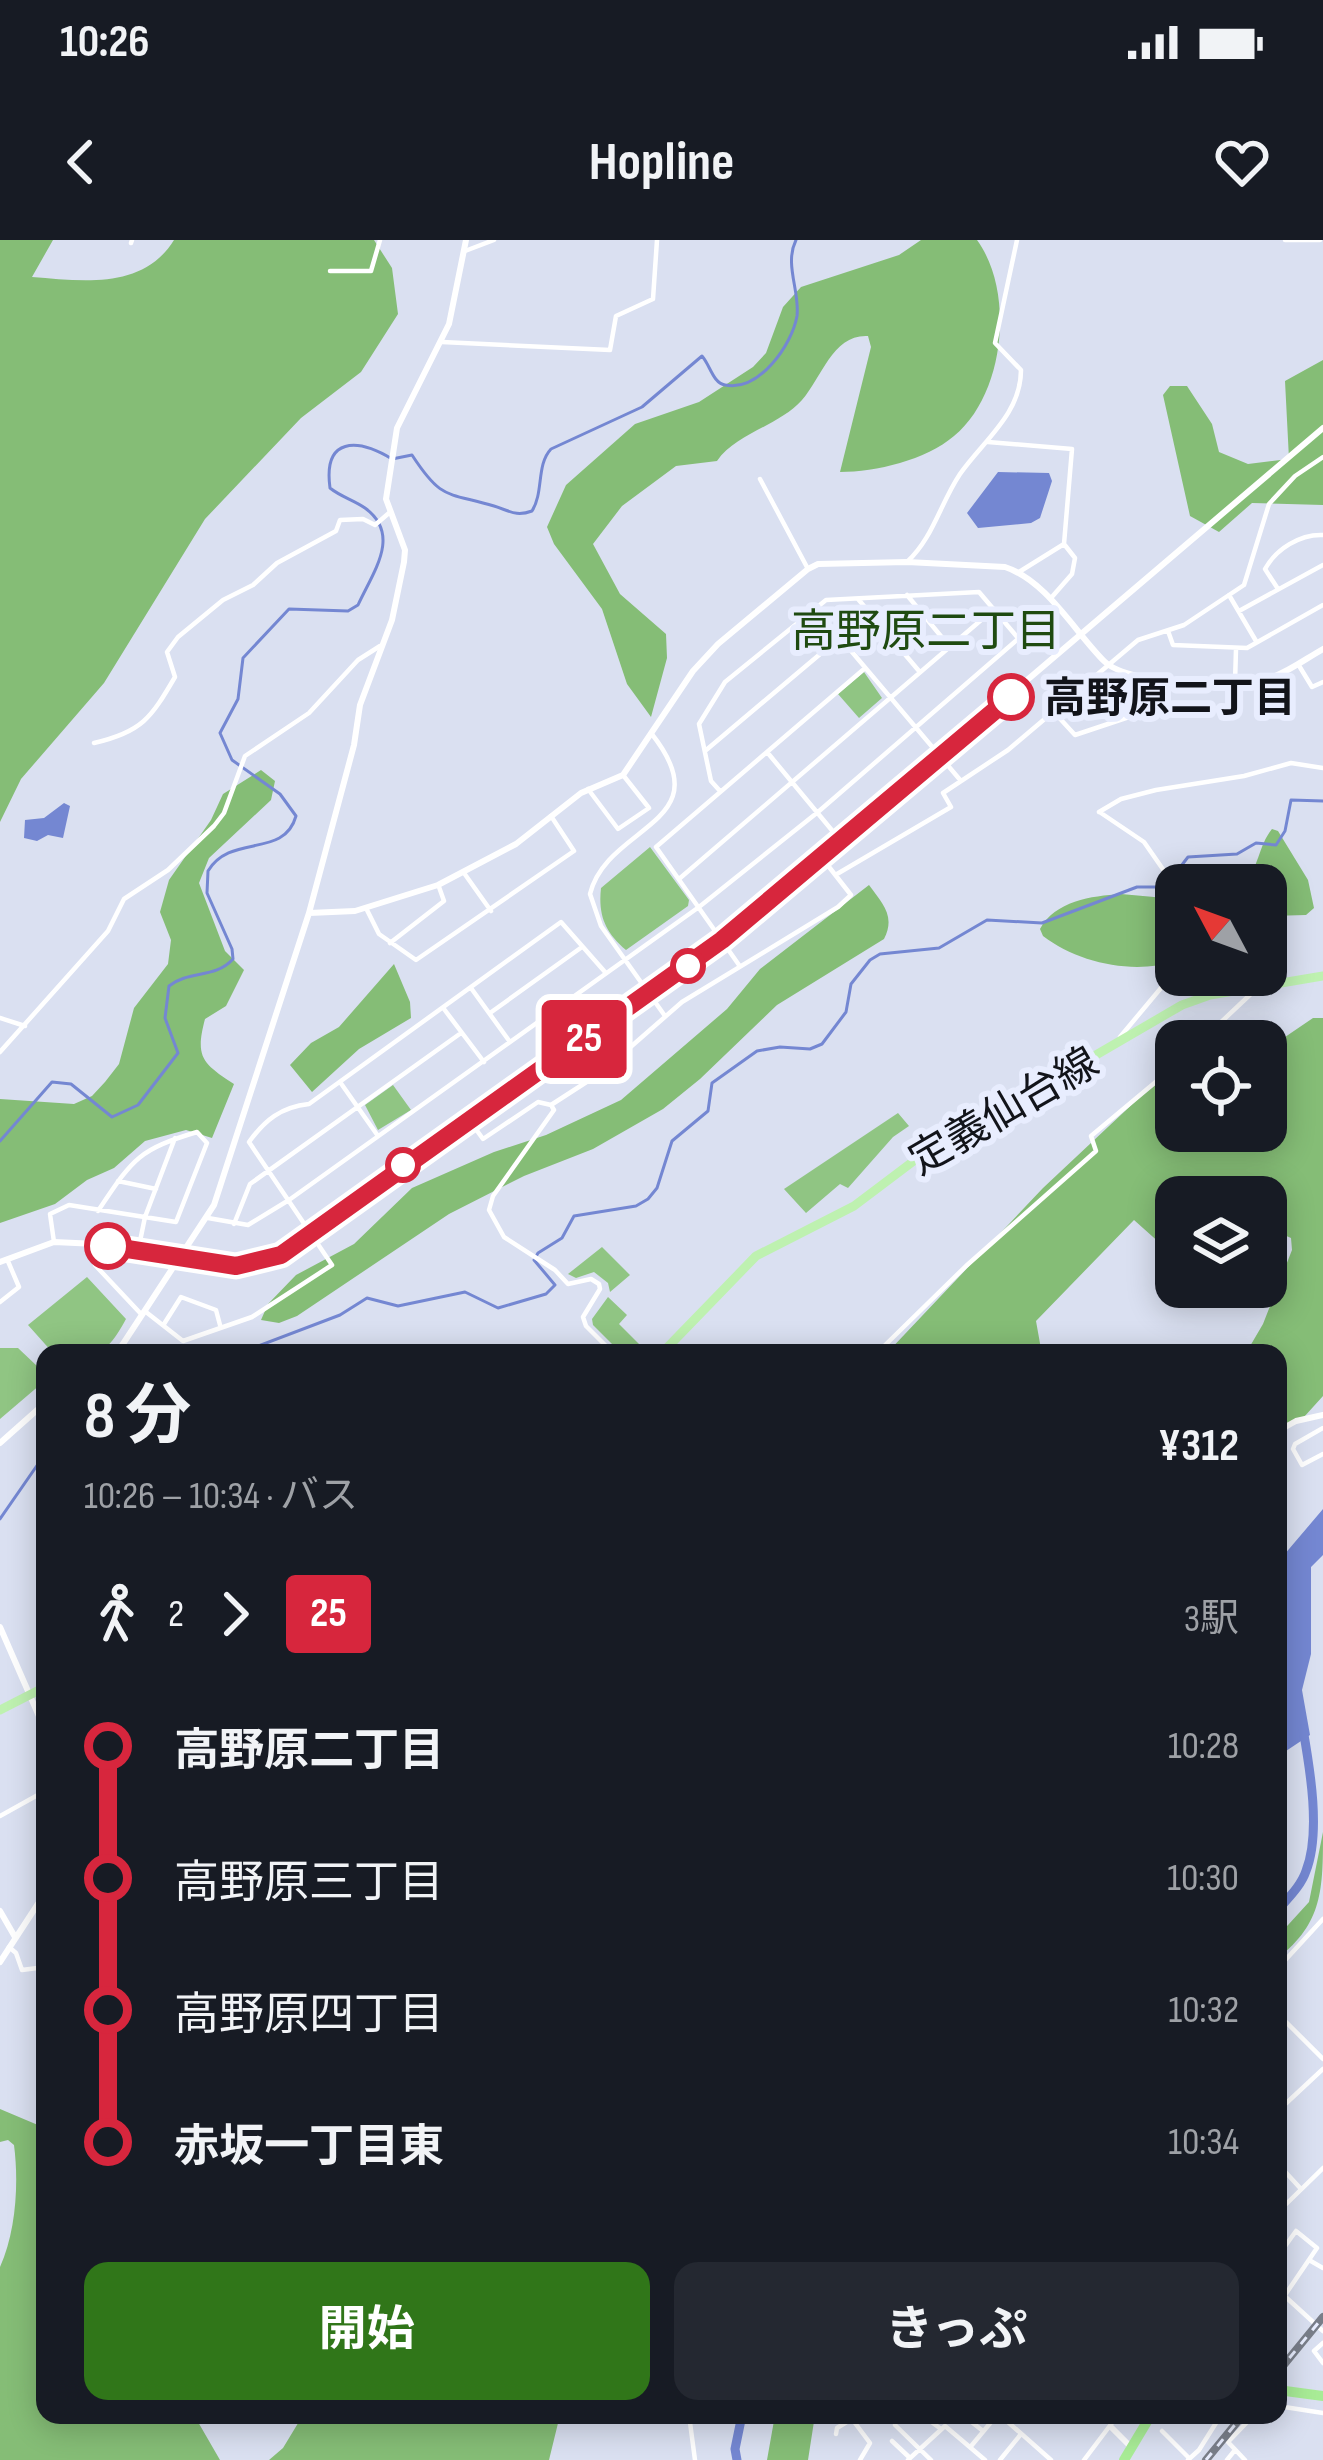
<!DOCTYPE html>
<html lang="ja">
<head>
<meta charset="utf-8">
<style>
	body { margin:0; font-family:"Sofia Sans Condensed","Noto Sans JP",sans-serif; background:#242831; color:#f1f3f6; height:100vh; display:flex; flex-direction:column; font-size:45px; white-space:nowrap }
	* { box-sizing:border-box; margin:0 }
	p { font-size:39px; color:#9ea1a6 }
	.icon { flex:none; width:66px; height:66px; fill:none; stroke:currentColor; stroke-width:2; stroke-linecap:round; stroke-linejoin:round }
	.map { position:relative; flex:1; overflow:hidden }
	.panel { position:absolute; left:36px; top:1104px; width:1251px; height:1080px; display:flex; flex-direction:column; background:#171b24; border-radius:24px; box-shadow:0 6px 30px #0003 }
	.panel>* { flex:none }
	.badge { padding:0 24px; border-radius:9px; font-size:42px; line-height:78px }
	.needle { width:78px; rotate:311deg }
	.controls { position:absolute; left:1155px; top:624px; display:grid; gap:24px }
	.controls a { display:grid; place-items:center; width:132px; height:132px; border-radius:24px; background:#171b24; box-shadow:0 6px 30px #0003; font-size:60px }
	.map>.badge { position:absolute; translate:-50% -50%; box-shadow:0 0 0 6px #fff }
	.legs { display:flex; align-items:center; gap:18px; height:132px; padding:0 48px; font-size:39px }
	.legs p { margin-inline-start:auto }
	.headline { display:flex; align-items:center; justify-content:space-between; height:204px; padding:0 48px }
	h1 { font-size:66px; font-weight:700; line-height:90px }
	.action { display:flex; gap:24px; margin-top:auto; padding:24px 48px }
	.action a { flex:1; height:138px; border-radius:24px; background:#307619; color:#fff; font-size:48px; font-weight:700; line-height:138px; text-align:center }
	.action a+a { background:#242831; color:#f1f3f6 }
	ul { padding:0 48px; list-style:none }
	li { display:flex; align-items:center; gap:42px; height:132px; font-size:45px }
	li i { display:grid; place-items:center; width:18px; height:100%; margin:0 15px; background:currentColor }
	li i::after { content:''; width:30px; height:30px; margin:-15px; border:9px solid; border-radius:50%; background:#171b24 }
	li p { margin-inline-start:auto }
	li:first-child i { background:linear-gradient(#0000 50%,currentColor 0) }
	li:last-child i { background:linear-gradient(currentColor 50%,#0000 0) }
	.status { display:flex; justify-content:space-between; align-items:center; height:84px; padding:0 60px; background:#171b24; direction:ltr }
	.status svg { height:33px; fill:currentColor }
	header { display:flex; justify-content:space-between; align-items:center; height:156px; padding:0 48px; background:#171b24; font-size:54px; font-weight:700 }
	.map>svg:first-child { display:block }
</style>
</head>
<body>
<div class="status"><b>10:26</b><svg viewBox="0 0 49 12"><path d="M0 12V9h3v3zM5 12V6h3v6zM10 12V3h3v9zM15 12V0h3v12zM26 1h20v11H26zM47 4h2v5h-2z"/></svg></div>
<header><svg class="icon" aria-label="back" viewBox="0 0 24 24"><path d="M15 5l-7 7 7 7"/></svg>Hopline<svg class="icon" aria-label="heart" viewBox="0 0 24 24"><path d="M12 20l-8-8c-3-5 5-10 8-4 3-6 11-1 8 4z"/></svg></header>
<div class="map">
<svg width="1323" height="2220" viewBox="0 0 1323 2220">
	<rect width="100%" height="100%" fill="#dae0f1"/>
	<!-- green -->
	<path fill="#90c583" d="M864,432L882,458L859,478L838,454Z
		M650,607L689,660L688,666L626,710C605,692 598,675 601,648Z
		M393,845L411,870L378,890L365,865Z
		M898,873L909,886L893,897L848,948L840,944L806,973L784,949Z
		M602,1007L630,1035L610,1052L608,1043L594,1032L576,1038L568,1034Z
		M87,1037L126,1079C103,1121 98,1113 53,1113L28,1085Z
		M608,1057L627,1075L619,1084L639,1104L636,1108L641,1113H621L593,1085L592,1079Z
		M0,1108H18L37,1126L41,1144L0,1179Z"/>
	<!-- forest -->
	<path fill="#85bd76" d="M0,0H53L32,37C83,41 143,50 174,0H374L392,28L398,74L361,132L301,178L205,279L104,443L21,539L0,582Z
		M921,0H977C1015,52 1005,154 954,196C926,220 876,232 840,232L871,107L868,96C833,94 822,137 802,160C779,186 736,193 717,221L676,226L622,266L593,304L620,354L666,394L667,418L651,477L627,444L602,369L554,304L547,287L566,245L635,184L699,162L753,127L766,113L783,67L801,47L899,15Z
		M1323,120V265L1252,263L1219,292L1190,276L1163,155L1170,146H1187L1212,184L1219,212L1248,224L1289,219L1285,141Z
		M261,530L275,541L271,560L209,618L199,643L225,711L244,730L226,766L205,779C195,817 202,823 234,844L212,898L186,890L145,901L114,928L87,940L55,964L0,983V859L74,864L92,856L105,842L119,824L134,768L168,724L171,700L160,672L169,640L211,580L223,554Z
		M1272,589L1278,591L1308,640L1314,668L1306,675L1266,676V645H1243C1259,629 1258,606 1272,589Z
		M869,645C882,663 896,676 884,699L777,765L700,839L663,869L593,909L524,936L449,974L297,1076L279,1083L261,1080L268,1064L296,1035L354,1004L412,948L494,912L546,895L621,860L727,769L760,729Z
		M1121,654L1176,659V721C1134,735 1078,723 1043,696L1040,689C1055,661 1091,656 1121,654Z
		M394,724L410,762L411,778L359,809L312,852L290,825L311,803L339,787Z
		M1313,778H1323V1156L1304,1177L1278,1195V1113H1246L1263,1084L1292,1010L1291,998L1266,987V957H1176V1002L1162,1005L1134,980L1036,1081L1041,1109L1017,1113H887L1043,948L1157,841L1176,829V891H1266V810Z
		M1323,1592C1323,1649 1323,1683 1278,1718V1696L1309,1662Z
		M0,1869L45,1888V2175H194L220,2220H0V2027C16,1992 19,1943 14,1905L8,1900L0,1902Z
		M303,2175H560L549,2220H269L283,2208Z
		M775,2175H815L808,2220H767Z"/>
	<!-- water -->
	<path fill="#7487d2" d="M998,232L1049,233L1052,241L1040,278L1031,283L978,288L967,273Z
		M64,563L70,566L63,598L48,595L37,601L24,598L25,580L44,578Z
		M1323,1269V1315L1311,1327V1414L1302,1450L1310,1495L1283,1513L1278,1491V1322Z"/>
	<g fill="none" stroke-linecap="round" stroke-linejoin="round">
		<!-- stream -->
		<path stroke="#7487d2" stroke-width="3" d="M0,901L52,842L71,844L112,877L138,865L178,813L165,778L169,746C189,730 215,739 233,719L232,709L207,653L208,631C231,593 284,619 296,576L280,554L232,520L220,493L238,459L243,418L289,369L348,371L358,365C373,332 402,295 365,268C354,260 341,257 330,248C323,197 357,198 392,219L412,215C442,261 447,252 494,266C510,271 516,277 532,271C544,252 536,225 551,209L642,167L702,116C710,125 713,143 725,145C759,152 792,105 797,76C800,51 784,24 796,0
			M240,1113L340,1075L367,1058L398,1066L465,1052L498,1068L546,1054L555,1045L534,1020L538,1013L562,998L574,976L636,966L648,959L657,948L672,901L708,871L712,843L757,811L780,807L810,809L822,804L846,772L851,744L870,720L880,714L939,708L987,680L1042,683L1137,647H1165L1188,617L1237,614L1256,603L1276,605L1285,591L1291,560L1323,561
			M0,1279L45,1214"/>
		<!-- river -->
		<path stroke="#7487d2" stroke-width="9" d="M1278,1670C1288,1658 1301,1646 1306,1631C1321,1593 1310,1529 1303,1489
			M737,2220L735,2209L742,2175"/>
		<!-- minor -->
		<path stroke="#fff" stroke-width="4.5" d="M1285,0H1320
			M131,3L132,0
			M465,11L494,0
			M330,31H371L380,0
			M442,102L610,110L616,76L653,59L657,0
			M988,202L1072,209L1064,304L1075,318L1072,334L1051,358
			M760,239L808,329
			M907,322C933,298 940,264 960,234C983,201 1021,174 1021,130L995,103L1017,0
			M1019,332L1064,304
			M1278,349L1265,329C1276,309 1300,294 1323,295
			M907,355L949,406
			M1229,355L1256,401
			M858,359L919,431
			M814,367L961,541
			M1239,371L1323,325
			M1168,391L1173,405L1247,408L1323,365
			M1298,424L1312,447L1323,442
			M1235,443L1236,409
			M1053,471L1075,495L1156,468L1157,441
			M651,493C724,584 607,584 590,654L601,686L665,776
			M94,503C142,492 151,478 175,437L167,412L178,397L223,360L253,345L277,323L336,291L340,280L363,279L375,285L389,273
			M705,511L838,399
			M767,512L840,600
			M588,549L618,589L649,568L623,535
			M720,551L711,541L699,484L725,442L826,360L979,352L1018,398
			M1099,572L1121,559L1156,550L1244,536L1291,523L1323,528
			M1101,573L1144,602L1176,648
			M464,633L491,671
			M837,634L951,567L943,553L1008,510L1138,400L1184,385L1244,345L1269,264L1295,236L1323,217
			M679,639L994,369
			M366,668L379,694L416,720L574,611L551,576
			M390,703L444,661L439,647
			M739,725L656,607L864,429
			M471,748L510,802
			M1215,754L1216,741L1221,736L1235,735
			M444,769L484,822
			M490,773L582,707
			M0,778L25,786
			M1120,797L1176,730
			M1201,801L1254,751
			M0,812L108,691L124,659L168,630L214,586L224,573L245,516L309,473L358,420L380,406
			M340,842L378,896
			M551,865L554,870L493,956L489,970L504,997L555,1030L568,1044L591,1039L599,1044L600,1049L583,1077L586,1086L613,1113
			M470,881L483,899L538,862L551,865L602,832L682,762L838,667L851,655L822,618
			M118,941L156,949
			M208,978L248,985L289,960L699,667L818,572L1055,367
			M234,984L250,944L461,793
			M54,1002L50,974L69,965L176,982L207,903L197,892C137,910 133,919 98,971
			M97,1004L95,1025L142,1075
			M138,1011L145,977L175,898
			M0,1062L19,1047L7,1019
			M146,1072L183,1101L252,1077L332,1025L249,902C265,880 281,867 309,864L561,682L605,732
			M164,1084L181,1057L216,1070L220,1085
			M877,1113L966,1026L1096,911L1091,896L1176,825
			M1323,1188L1295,1204L1293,1209L1302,1225L1323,1214
			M0,1576L45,1551
			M9,1707L16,1713L22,1730L45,1727
			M1278,1728L1323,1679
			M1278,1774L1323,1819
			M1280,1869L1323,1829
			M1278,1924L1301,1949
			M1278,1972L1323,1928
			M1278,2016L1296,1991L1317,2008L1285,2055
			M1309,2020L1323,2028
			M1278,2050L1323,2091
			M1323,2103L1314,2111L1323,2123
			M1278,2166L1323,2173
			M689,2175L695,2220
			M849,2175L870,2203L860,2220
			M922,2175L941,2189
			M1000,2175L1051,2220
			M1036,2175H1041
			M964,2176L983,2191
			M895,2185L931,2220
			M1162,2191L1188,2217
			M836,2194L837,2188L858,2175
			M892,2201L910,2218
			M972,2205L997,2175
			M908,2220L945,2186L985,2220
			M1000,2220L1021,2194
			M1084,2220L1118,2175
			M1188,2220L1199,2210L1221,2175
			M1227,2220L1235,2210
			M1245,2220L1228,2202L1254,2175"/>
		<!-- tertiary -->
		<path stroke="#fff" stroke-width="6" d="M309,673L355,671L438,645L516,604L581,553L623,535L693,431L718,404L808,329L818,324L907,322L1005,327C1047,341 1074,391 1104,421C1129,446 1242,450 1275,436C1291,430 1307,418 1323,409
			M0,1022L54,1002L97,1004L236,1026L281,1014L722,700L1323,188
			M117,1113L214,965L309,673L354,505L360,465L392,380L404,322L405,310L386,259L397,188L449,84L466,0
			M1278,1191L1296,1181L1323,1175
			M0,1203L45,1163
			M0,1387L45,1490
			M0,1671L15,1697
			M0,1722L45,1653
			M1112,2188L1130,2206"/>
		<!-- primary -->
		<path stroke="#bef1b0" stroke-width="9" d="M662,1113L756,1016L854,966L964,883L1046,844L1182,765L1210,755L1323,736
			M0,1470L45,1447"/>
		<!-- trunk -->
		<path stroke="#a8ec96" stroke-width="10" d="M1278,2150L1323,2156
			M1124,2220L1151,2175"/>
		<!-- rail casing -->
		<g stroke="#797e89" stroke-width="8">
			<path id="rail" d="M1278,2132L1323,2077
				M1206,2220L1243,2175"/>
		</g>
		<!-- rail -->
		<use href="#rail" stroke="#e8edfe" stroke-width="3" stroke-dasharray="9" stroke-linecap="butt"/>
	</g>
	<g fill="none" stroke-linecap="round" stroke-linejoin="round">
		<!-- line-1 casing -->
		<g stroke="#fff" stroke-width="27">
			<path id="line-1" d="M108,1006L236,1026L281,1015L722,700L1011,457"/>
		</g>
		<!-- line-1 -->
		<use href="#line-1" stroke="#d7263d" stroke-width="18"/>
	</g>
	<!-- markers -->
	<g fill="#fff" stroke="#d7263d" stroke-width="6">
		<circle cx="1011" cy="457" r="21"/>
		<circle cx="688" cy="726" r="15"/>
		<circle cx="403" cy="925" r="15"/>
		<circle cx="108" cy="1006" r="21"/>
	</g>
	<g text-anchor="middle" stroke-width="12" stroke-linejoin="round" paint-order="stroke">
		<!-- stop labels -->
		<g font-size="42" font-weight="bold" fill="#12141a" stroke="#e8edfe" text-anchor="start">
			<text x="1044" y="472">高野原二丁目</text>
		</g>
		<!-- street labels -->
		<g font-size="42" fill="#12141a" stroke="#e8edfe">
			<text transform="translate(1003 870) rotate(-30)" y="15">定義仙台線</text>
		</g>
		<!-- neighbourhood labels -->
		<g font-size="45" fill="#1f4b11" stroke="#e8edfe">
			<text x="926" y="406">高野原二丁目</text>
		</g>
	</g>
</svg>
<div class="controls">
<a><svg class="needle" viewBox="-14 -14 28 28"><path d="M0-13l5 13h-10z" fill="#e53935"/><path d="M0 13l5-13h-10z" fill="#9ea1a6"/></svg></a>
<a><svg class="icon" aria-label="locate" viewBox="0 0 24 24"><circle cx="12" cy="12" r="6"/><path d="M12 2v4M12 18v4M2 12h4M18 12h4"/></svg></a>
<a><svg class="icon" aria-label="layers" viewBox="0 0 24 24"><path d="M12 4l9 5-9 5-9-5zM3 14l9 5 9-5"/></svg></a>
</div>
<b class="badge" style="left:584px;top:799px;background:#d7263d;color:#fff">25</b>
<section class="panel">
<div class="headline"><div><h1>8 分</h1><p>10:26 – 10:34 · バス</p></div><b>¥312</b></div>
<div class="legs"><svg class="icon" aria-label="walk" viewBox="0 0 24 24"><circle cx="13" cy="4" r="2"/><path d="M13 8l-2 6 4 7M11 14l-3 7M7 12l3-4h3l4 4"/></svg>2<svg class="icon" aria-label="forward" viewBox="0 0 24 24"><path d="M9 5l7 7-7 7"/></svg><b class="badge" style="background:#d7263d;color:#fff">25</b><p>3駅</p></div>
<ul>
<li><i style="color:#d7263d"></i><b>高野原二丁目</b><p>10:28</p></li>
<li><i style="color:#d7263d"></i><span>高野原三丁目</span><p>10:30</p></li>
<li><i style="color:#d7263d"></i><span>高野原四丁目</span><p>10:32</p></li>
<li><i style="color:#d7263d"></i><b>赤坂一丁目東</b><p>10:34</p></li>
</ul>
<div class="action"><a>開始</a><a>きっぷ</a></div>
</section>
</div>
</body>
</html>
